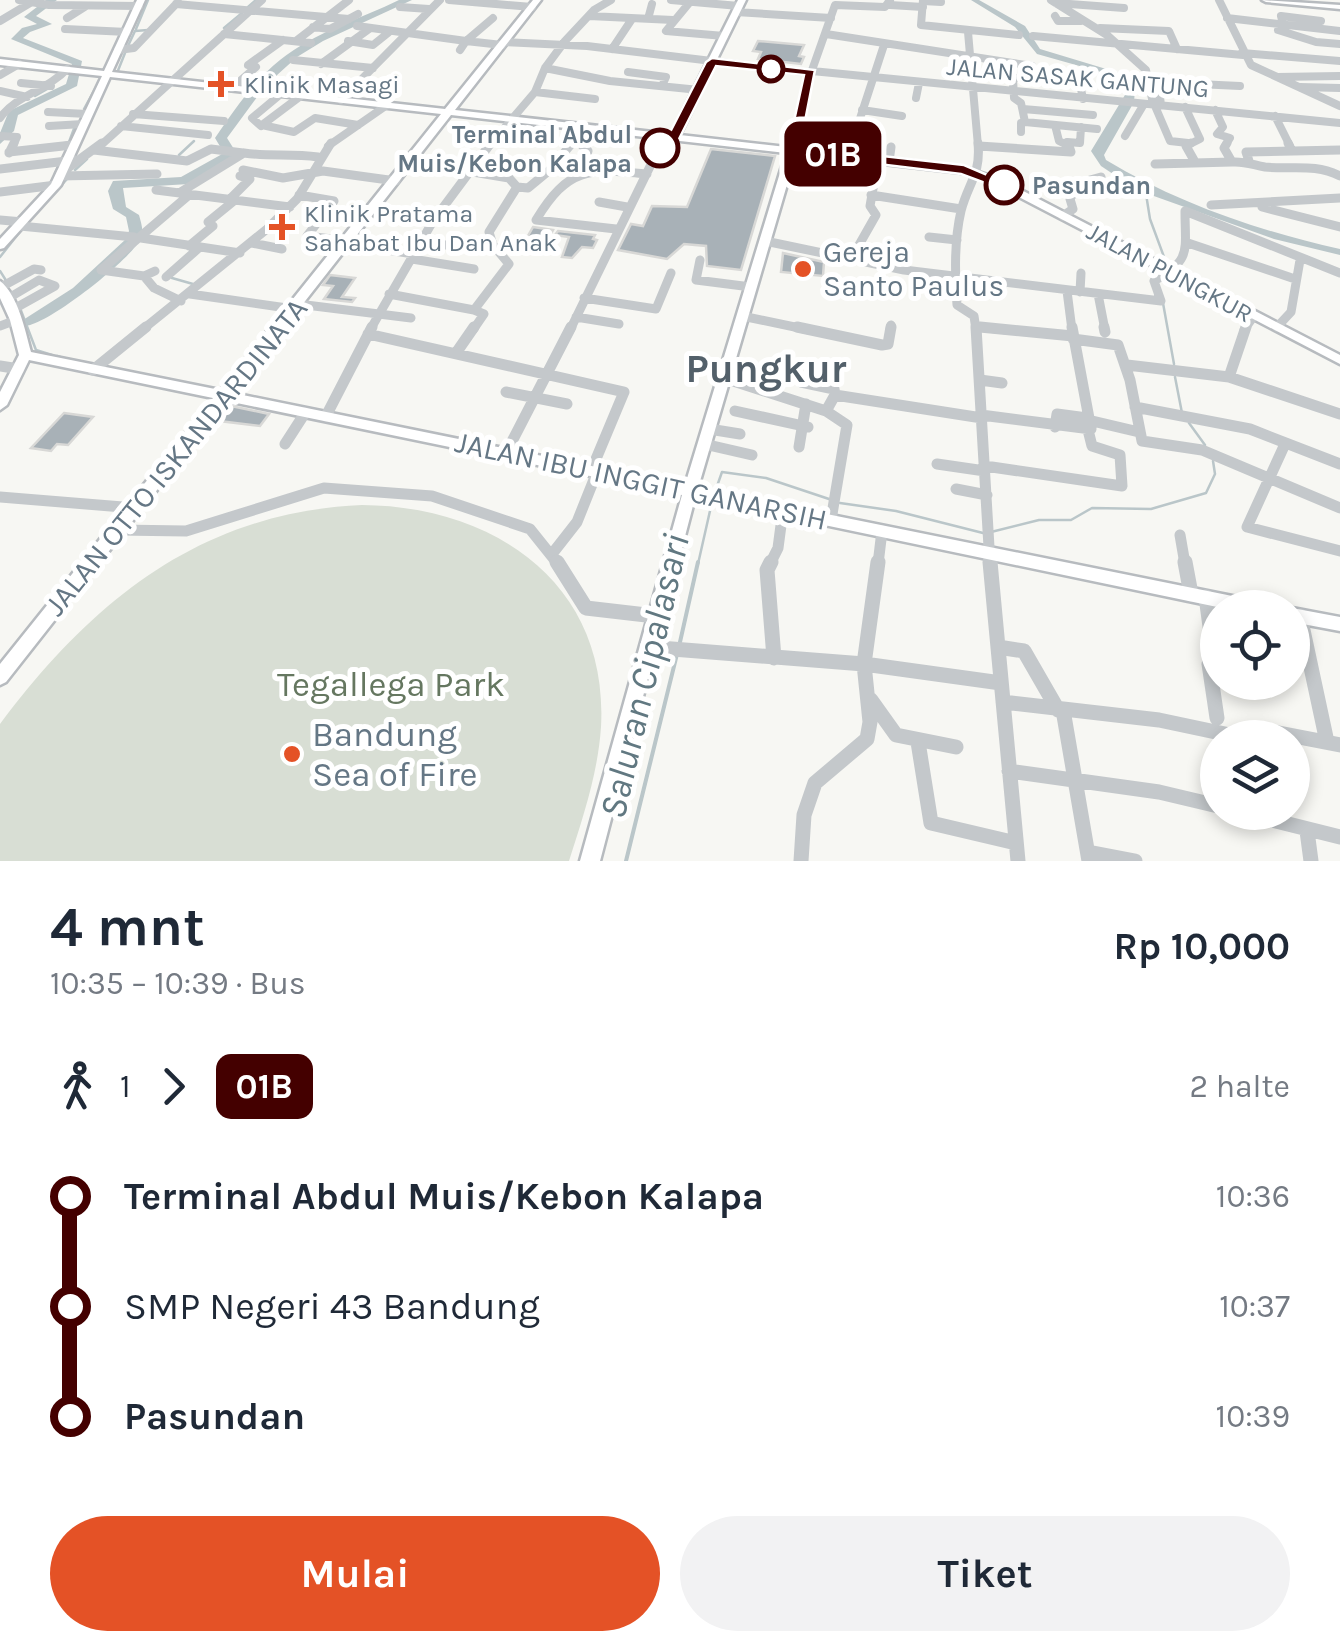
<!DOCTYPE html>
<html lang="id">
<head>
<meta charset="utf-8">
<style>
	body { margin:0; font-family:Karla,sans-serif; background:#f2f2f3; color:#1f2937; height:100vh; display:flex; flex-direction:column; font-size:38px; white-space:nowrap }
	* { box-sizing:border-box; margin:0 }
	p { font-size:32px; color:#747a83 }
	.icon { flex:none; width:55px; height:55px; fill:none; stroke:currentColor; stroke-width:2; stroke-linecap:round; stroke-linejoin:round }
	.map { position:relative; height:861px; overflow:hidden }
	.sheet { display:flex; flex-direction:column; background:#fff; flex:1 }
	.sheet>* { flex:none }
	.badge { padding:0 20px; border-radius:15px; font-size:35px; line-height:65px }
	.fabs { position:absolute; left:1200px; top:590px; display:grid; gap:20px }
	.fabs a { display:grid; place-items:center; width:110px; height:110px; border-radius:50%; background:#fff; box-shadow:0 5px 15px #0003; font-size:50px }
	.map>.badge { position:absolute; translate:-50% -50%; box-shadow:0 0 0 5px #fff }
	.legs { display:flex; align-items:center; gap:15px; height:110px; padding:0 50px; font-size:32px }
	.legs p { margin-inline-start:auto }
	.head { display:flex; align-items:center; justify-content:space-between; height:170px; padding:0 50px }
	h1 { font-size:55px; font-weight:700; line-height:75px }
	.primary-button { display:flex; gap:20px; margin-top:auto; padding:20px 50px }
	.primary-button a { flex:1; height:115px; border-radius:60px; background:#e45226; color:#fff; font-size:40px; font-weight:700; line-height:115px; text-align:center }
	.primary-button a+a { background:#f2f2f3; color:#1f2937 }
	ul { padding:0 50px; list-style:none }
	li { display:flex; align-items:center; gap:35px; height:110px; font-size:38px }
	li i { display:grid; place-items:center; width:15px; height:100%; margin:0 12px; background:currentColor }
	li i::after { content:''; width:25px; height:25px; margin:-12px; border:8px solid; border-radius:50%; background:#fff }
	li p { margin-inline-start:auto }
	li:first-child i { background:linear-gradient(#0000 50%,currentColor 0) }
	li:last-child i { background:linear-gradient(currentColor 50%,#0000 0) }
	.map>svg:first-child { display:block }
</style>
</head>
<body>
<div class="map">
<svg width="1340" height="861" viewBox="0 0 1340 861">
	<rect width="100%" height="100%" fill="#f7f7f3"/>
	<!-- green -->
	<path fill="#d8ded4" d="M362,505C494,506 609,583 601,727C598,773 583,817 569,861H0V724C93,600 201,512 362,505Z"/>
	<!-- water -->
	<path fill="#bac6c9" d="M971,0H979L1025,26L1040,49L1136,78L1134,102L1104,155L1106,160C1177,203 1259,231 1340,249V255L1274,239L1137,190L1101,166L1091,151L1128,90L1129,80L1037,54L1015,27Z"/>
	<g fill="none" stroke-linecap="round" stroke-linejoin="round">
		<!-- stream-far1 -->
		<path stroke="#bac6c9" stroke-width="2.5" d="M248,7L256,0
			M224,28L242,13
			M136,29L148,0
			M127,48L135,31L148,30
			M20,67L61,72
			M117,73L125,53
			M35,96L49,88
			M84,109L102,76
			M614,128L671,133
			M69,142L75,126
			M179,155L194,141
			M75,170L87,159
			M55,173L59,165
			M1146,194L1150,219L1167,265
			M26,224L68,178
			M0,257L22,229
			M753,262L786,150
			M0,271L7,282
			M172,278L193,284
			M1163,303L1174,364
			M20,308L36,350L52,355
			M57,356L69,360
			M1175,377L1182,413
			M1189,423L1205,445
			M716,489L722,472L766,478L832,500
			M840,503L896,511L983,533
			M991,532L1039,520H1071L1092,508L1151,509L1206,493L1215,474L1213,461
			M698,564L712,502"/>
		<!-- stream -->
		<path stroke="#bac6c9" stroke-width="4" d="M680,642L698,562
			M626,861L677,654"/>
		<!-- river -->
		<path fill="#bac6c9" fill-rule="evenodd" d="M46,0H57L36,16L52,24L30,32L23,38L82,61L77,86L18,115L14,131L0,144V133L9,111L66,84L72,64L11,39L22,28L37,24L24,17Z
			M399,0H412L323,41L297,57L266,85L227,138L237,154L235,157L189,184L123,188L126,207L139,215C141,223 144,230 141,238C133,258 43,329 23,326L20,323L23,320L73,288L126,239L129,231L126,217L113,209L108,191L113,181L181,177L224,153L215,138C234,110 254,81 280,60C315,32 360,19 399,0Z"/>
	</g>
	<!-- building -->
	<path fill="#a8b1b7" stroke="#d8d8d6" stroke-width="2.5" d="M758,41L804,45L799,56L804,57L801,64L758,59L761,52L753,51Z
		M711,149L775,156L741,270L707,266L706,246L684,244L667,259L618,250L631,224L643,226L652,206L687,207Z
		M533,227L553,230L545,245L549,250L537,253L525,241Z
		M558,231L595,235L593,239L597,240L593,248L582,247L572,258L562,257L569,237L555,235Z
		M783,253L824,262L823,276L781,272Z
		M330,275L355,278L342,297L355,298L352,302L324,299L333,286L323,285Z
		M231,406L269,414L260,426L219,421Z
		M64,413L93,417L68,445L57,444L51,451L31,448Z"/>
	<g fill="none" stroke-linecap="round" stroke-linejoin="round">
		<!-- major casing -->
		<g stroke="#b7bbbf" stroke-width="5">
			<path id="major" d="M137,0H145L112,72L445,109L533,0H541L455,110L671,134L738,0H746L680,135L964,167L1000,179L1340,355V364L992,183L963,173L796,154L698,488L1257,601L1263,603L1265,608H1222L695,498L600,861H580L682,495L227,401L6,682L0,685V664L213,398L29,360L7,405L0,410V392L19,355L10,320L0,298V281C18,295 25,330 31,352L220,390L441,114L110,77L61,185L4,248L0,249V239L51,184L102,76L0,65V59L104,71ZM451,115L786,153L685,485L233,393Z
				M1262,0L1340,5V9L1266,2Z
				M1292,608L1340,617V631L1292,622Z"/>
		</g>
		<!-- minor-far3 -->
		<path stroke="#c4c8cb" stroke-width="8" d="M19,0L49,5L139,6
			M449,0L532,7
			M671,0L739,6
			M923,0L921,25L1019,35
			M1051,0L1107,35L1146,70L1152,99L1170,141L1188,143
			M1219,0L1251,65L1340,106
			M923,1L941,2
			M690,2L666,31L724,36
			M1056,3L1124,8
			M176,4L349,19
			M890,5L923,7
			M400,7L429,9
			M736,12L831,18
			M589,16L673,20
			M1055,16L1058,21H1081
			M67,18L86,6
			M1227,18L1340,31
			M648,19L652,4
			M0,21L30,3
			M1283,24L1281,16L1321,21
			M357,26L466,41L460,50
			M313,27L330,29L358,14
			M1100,28L1169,31L1177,49
			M65,29L127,32
			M1278,30L1316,42L1340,44
			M968,32L978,146
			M224,34L311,43
			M826,34L1032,66V73L1079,79L1083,99
			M1033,36L1243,55
			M296,41L349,0
			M348,41L373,45L388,33
			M466,41L502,45
			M466,41L493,18
			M505,42L587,46L811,73
			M612,49L632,19
			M118,50L134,48L178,2
			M1242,53L1340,61
			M293,60L373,68
			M321,64L369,29
			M545,68L610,81L699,90
			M812,71L1340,123
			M628,72L666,77L662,86
			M0,75L19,64
			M1277,77L1340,76
			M21,83L51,86
			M1300,87L1340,88
			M232,88L256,67L248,65L283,40
			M0,91L27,97
			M535,92L595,99
			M916,98L919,83
			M341,100L440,0
			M1161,105L1160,97L1176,83L1240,86
			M1185,107L1200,139L1186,146
			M1023,109L1093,115
			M862,110L902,116
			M1215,110L1223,127L1217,134L1230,138L1225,146
			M48,112L87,114
			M133,114L224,121
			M1275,116L1290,146
			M0,118C16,95 48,90 67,69
			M1025,122L1097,129
			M262,125L294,132L315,118L358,125
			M262,125L302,95
			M1055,125L1059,141L1069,146
			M49,126L83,124
			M121,126L208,135
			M261,126L252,118L282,93
			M1021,132V123L1025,122L1021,103L1014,98L1013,78H1029L1032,73
			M0,136L17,137L13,146
			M1125,136L1144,104
			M576,140L582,146
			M1067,142L1080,143L1081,127
			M64,146L72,145
			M100,146L262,0
			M328,146L387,105
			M489,146L535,92L545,68L565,41L594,10L611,0
			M570,146L586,126
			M793,146L811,73L835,5L885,7L890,0
			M851,146L884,45"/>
		<!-- minor-far2 -->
		<path stroke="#c4c8cb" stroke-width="9" d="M580,143L588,151L584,165
			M1191,143L1186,146L1195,162
			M1288,143L1292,151
			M979,146L1071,152L1068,143
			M94,150L187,161L211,149L243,153
			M792,150L794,143
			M9,152L72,145
			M9,153L14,143
			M850,156L852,143
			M889,161L891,147
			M1249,161L1246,152L1340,150
			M1232,162C1245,161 1253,165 1265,167C1292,170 1314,163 1340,176
			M1155,164L1232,162L1224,148L1227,143
			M0,169L75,160
			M243,170L283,178L323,171L396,181
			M467,171L509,178L517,187
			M61,173L102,143
			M60,176L157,174
			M156,190L290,207
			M0,192L56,185
			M179,193L244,153C271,157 291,153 318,157
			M299,195L334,201L307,236L348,241
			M871,195L961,209
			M229,200L250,179L240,176
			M599,202L627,207
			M1211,205L1340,198
			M1262,207L1340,227
			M1063,216L1073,209L1070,199L1079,183L1101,177
			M0,220L23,222
			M20,226L134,237
			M616,229L536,220C568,167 589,168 647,174
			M929,237L957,240
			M141,238L240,253
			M765,241L904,270L1161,301L1154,281C1192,260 1185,251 1185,211L1340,273
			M252,243L282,249
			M420,243L497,249
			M1188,243L1295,279
			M346,244L414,254
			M189,246L213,226L208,222L235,200
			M412,259L474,269
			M851,259L876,215L870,206L878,160
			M700,260L696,280L751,287
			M155,271L144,276L101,270L189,195
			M144,276L154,288L181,301
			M166,277L200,247
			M1,287L34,269L41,270
			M1067,291L1072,330
			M1080,292L1081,273
			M190,294L294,309
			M389,294L474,310
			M1098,294L1105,330
			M584,298L656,309L671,273
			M7,299L39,280L55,286L12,310
			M298,304L411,318
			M742,316L809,330
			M576,317L619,324
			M0,326L16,320
			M976,327L1007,330
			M1277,327L1291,312L1300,260
			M142,330L267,229L297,199L331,143
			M370,330L433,221L491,143
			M473,330L484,314L474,310L509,264L493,245L489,232L517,187L528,188L551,169L572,143
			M570,330L661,144
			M890,330L891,325
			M976,330L974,316L957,305C955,274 954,241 961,211C968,183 981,175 978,143
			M1244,330L1254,316"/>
		<!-- minor-far1 -->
		<path stroke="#c4c8cb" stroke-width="11" d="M797,327L882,345L888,344L891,327
			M976,327L990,564
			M980,327L1073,336
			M1104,327L1105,332
			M368,334L624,392L591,471
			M1073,339L1118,345L1130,380L1142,441L1202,450L1340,508
			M456,353L474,327
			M1127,365L1229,377L1340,414
			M0,366L19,369
			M93,370L146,327
			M1229,377L1246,327
			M724,378L826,411L835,395
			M980,380L1002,383
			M801,382L834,389L835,395L982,418
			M506,392L567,404
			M1135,407L1250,429L1340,464
			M735,411L808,427
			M826,411L847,425L831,520
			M981,415L1091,429L1072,327
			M326,416L372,327
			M1088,420L1139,432
			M1055,427L1057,414L1087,418
			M709,429L740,434
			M285,444L305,413
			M704,444L752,455
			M1285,444L1247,527L1340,551
			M799,447L806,404
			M506,453L571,327
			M937,464L985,471
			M985,466L1122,486L1120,455L1092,446L1088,430
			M956,489L987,495
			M0,497L135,508
			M118,530L186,531L324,488L432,496L530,529L558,564
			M1180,535L1185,564
			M552,554L577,522L597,472
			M770,564L778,548L783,510
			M878,564L882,531"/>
		<!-- minor -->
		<path stroke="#c4c8cb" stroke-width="15" d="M557,562L586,608L655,616
			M771,562L767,570L774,658
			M990,562L1018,861
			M1185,562L1191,594
			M1206,597L1214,656L1209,664L1217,718
			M1300,616L1327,742
			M647,647L864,664L1001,683
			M998,647L1024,651L1058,710
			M871,700L896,735L956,747
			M1003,702L1159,720L1244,738
			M1063,710L1089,861
			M1263,730L1340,745
			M918,742L931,823L1016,843
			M1009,771L1159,792L1218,806
			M1240,812L1340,837
			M1307,831L1311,861
			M1088,852L1135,861
			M801,861L804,815L815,783L867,739L870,722L864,664L878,562"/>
		<!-- major -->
		<use href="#major" fill="#fff" fill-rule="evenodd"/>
	</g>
	<!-- line-1 -->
	<path fill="#400" stroke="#fff" stroke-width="2.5" d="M712,58L815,70L800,147L964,165L1011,185L1004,190L961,174L787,153L804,75L716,66L679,139L669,143L664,151H655L657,140L669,134L706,62Z"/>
	<!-- markers -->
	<g fill="#fff" stroke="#400" stroke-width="5">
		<circle cx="771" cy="69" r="12"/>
		<circle cx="660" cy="148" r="18"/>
		<circle cx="1004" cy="185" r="18"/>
	</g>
	<g fill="#e45226" stroke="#fff" stroke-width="4">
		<path d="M216 69h10v10h10v10h-10v10h-10v-10h-10v-10h10z"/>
		<path d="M277 212h10v10h10v10h-10v10h-10v-10h-10v-10h10z"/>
		<circle cx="803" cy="269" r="10"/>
		<circle cx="292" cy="754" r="10"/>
	</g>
	<g text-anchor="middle" stroke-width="10" stroke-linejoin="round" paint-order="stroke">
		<!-- far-street labels -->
		<g font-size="25" fill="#657785" stroke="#fff">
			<text transform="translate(1078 77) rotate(5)" y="9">JALAN SASAK GANTUNG</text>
			<text transform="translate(1170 272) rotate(28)" y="9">JALAN PUNGKUR</text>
		</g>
		<!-- far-poi labels -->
		<g font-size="25" fill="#657785" stroke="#fff" text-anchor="start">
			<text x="244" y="93">Klinik Masagi</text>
			<text x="304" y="222">Klinik Pratama<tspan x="304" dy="29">Sahabat Ibu Dan Anak</tspan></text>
		</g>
		<!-- far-stop labels -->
		<g font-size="25" font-weight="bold" fill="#657785" stroke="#fff" text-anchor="end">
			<text x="632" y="143">Terminal Abdul<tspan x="632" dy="29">Muis/Kebon Kalapa</tspan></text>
			<text x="1032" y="194" text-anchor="start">Pasundan</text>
		</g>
		<!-- poi labels -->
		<g font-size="30" fill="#657785" stroke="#fff" text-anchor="start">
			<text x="823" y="262">Gereja<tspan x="823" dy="34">Santo Paulus</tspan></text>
		</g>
		<!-- street labels -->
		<g font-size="30" fill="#657785" stroke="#fff">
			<text transform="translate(176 457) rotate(-51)" y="10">JALAN OTTO ISKANDARDINATA</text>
			<text transform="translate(641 481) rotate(12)" y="10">JALAN IBU INGGIT GANARSIH</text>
		</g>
		<!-- near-park labels -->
		<g font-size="35" fill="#657760" stroke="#fff">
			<text x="391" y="696">Tegallega Park</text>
		</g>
		<!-- near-poi labels -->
		<g font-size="35" fill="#657785" stroke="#fff" text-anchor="start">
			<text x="312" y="746">Bandung<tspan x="312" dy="40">Sea of Fire</tspan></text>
		</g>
		<!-- near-water labels -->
		<g font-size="38" font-style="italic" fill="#617881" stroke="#fff">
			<text transform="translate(644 676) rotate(-77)" y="13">Saluran Cipalasari</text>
		</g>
		<!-- district labels -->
		<g font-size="40" font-weight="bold" fill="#53606a" stroke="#fff">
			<text x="766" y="382">Pungkur</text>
		</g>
	</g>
</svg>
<div class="fabs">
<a><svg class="icon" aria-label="locate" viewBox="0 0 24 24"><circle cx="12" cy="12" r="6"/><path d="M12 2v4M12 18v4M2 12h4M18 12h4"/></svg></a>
<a><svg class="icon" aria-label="layers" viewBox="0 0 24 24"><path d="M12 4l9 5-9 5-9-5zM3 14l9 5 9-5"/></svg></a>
</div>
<b class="badge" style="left:833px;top:154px;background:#400;color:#fff">01B</b>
</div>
<section class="sheet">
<div class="head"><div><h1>4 mnt</h1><p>10:35 – 10:39 · Bus</p></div><b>Rp 10,000</b></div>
<div class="legs"><svg class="icon" aria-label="walk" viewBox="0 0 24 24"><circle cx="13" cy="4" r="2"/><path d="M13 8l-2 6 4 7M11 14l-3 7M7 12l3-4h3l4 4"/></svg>1<svg class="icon" aria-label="forward" viewBox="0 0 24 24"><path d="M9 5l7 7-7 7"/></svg><b class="badge" style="background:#400;color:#fff">01B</b><p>2 halte</p></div>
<ul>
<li><i style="color:#400"></i><b>Terminal Abdul Muis/Kebon Kalapa</b><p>10:36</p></li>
<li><i style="color:#400"></i><span>SMP Negeri 43 Bandung</span><p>10:37</p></li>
<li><i style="color:#400"></i><b>Pasundan</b><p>10:39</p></li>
</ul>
<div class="primary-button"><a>Mulai</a><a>Tiket</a></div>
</section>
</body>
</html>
